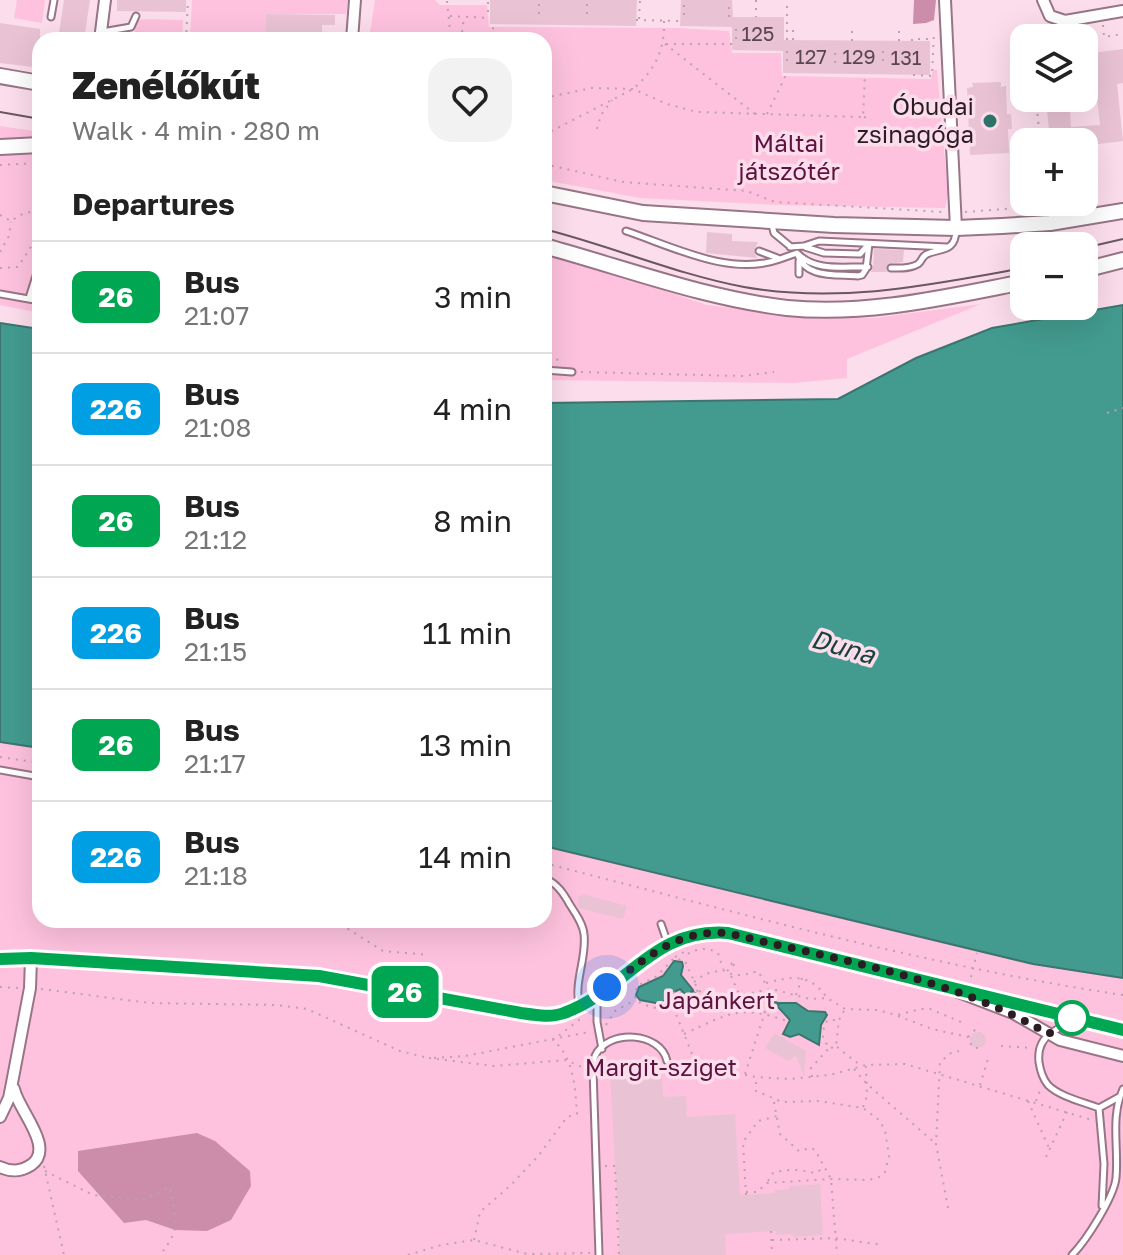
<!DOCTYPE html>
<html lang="en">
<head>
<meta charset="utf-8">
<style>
	body { margin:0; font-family:"Golos Text",sans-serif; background:#f2f2f2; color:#222; height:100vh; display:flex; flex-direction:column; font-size:30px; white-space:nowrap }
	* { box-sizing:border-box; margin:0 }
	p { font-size:26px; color:#767676 }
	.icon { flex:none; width:44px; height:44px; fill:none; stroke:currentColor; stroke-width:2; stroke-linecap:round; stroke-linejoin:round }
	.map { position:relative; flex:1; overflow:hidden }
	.details { position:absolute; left:32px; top:32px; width:520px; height:896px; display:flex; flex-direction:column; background:#fff; border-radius:24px; box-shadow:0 8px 32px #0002 }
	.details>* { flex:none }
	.badge { padding:0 16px; border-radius:12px; font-size:28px; line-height:52px }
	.buttons { position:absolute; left:1010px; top:24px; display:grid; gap:16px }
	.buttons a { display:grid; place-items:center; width:88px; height:88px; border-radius:16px; background:#fff; box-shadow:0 8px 32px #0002; font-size:40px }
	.you { position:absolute; width:40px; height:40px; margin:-20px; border:6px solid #fff; border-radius:50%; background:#1a73e8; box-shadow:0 0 0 12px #1a73e833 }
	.map>.badge { position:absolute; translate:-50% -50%; box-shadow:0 0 0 4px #fff }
	h2 { padding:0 40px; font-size:30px; line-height:72px }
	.round { display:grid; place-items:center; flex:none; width:84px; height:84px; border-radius:24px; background:#f2f2f2 }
	.head { display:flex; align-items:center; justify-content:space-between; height:136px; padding:0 40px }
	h1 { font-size:38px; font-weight:800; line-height:60px }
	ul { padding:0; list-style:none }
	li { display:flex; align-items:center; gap:24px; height:112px; padding:0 40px; border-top:2px solid #e0e0e0 }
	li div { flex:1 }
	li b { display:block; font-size:30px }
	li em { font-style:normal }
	li .badge { min-width:88px; font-weight:700; text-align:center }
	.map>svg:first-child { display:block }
</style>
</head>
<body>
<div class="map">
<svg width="1123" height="1255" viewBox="0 0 1123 1255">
	<rect width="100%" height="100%" fill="#fcddeb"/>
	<!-- green -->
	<path fill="#fec2de" d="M17,0H45L42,23L14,18Z
		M192,0H348L346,14H267L266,40H190Z
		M375,0H435L440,5H487L489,27L678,28L729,31L732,53H781L782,76L931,79L933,70H937L948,194L945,208L779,205L640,198L544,180V40H369Z
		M148,19L183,20L182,40H134L135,24L139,20Z
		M0,126L40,132V313L0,305Z
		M544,250L707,305L810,317L874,318L981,304L847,359V378L794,383L544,380Z
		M0,742L40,748V920H544V846L1033,964L1123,978V1255H0Z"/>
	<!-- forest -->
	<path fill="#cc8dab" d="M914,0H936L934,20L926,23L913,24Z
		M197,1133L215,1141L250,1171L251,1186L231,1220L207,1231L175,1230L146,1220L124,1223L78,1171V1151Z"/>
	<!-- water -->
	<path fill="#439b8f" stroke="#3c756f" stroke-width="2" d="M1123,305V978L1033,964L544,846V403L838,399L916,358L992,328Z
		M0,323L40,329V748L0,742Z
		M674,961L682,962L683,966L681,975L693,990L688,997L680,989L670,994L661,1004L640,1000L636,995L639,987L663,976Z
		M779,1003H796L808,1011L825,1012L827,1015L821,1025L819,1045L799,1034L790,1037L783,1034L790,1020L777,1006Z"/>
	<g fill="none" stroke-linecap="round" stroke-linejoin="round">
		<!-- stream -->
		<path stroke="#3c756f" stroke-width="4" d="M692,992L711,1006C739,1008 749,991 778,1004"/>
	</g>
	<!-- building -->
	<path fill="#e9c3d4" d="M64,0H90L84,40H58Z
		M117,0H186V12L117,11Z
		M490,0H637L636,26L490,24Z
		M681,0H732L733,17H784V40L930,41V75L783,73V51L732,50V27L680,26Z
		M266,14L335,15V25H322V40H266Z
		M0,23L40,29V66L33,65V67L0,63Z
		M1123,49V83L1117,84L1123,141L1084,146V142H1050L1046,98H1069L1071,127L1100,125L1096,88L1084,89V54Z
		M1001,82V87L1006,86L1007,114H1011L1012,129H1008L1009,153L970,155L967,88L973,87L972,83Z
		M707,232L732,234V241L758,242L754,251L757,258L706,253Z
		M874,249L904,250L903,262L888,264L886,269L888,272H871L873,268Z
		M583,894L627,906L623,919L579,908L578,898Z
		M970 1040a8 8 0 1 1 16 0a8 8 0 1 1-16 0Z
		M774,1033L806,1051L804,1076L796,1056L788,1061L765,1048Z
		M662,1072L663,1097L686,1096L687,1117L735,1114L740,1195L775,1193V1190L789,1189V1186L820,1184L823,1235L793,1237V1234L776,1235V1231L725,1234L726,1255H620L610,1075Z"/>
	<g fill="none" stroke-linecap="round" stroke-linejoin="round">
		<!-- service casing -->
		<g stroke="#987586" stroke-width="9">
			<path id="service" d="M51,17L54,0
				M102,32L131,27L136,16
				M771,221L774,233L791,247
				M626,231C674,247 730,277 780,259
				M790,247L804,246L819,241L947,247
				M805,247L824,253L860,254L867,246
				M759,251L780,259L797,253C805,279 835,274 858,276L862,275L866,269L869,244
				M798,254C816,272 845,266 868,267
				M891,268C899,268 910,269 918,264C923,260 921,257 927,254C941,248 955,252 956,231
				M799,274V261
				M0,294L40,301
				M29,298L40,263
				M544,370L572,372
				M0,770L40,777
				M544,878C557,883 564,894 570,905C576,914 583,924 584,934C587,958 574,980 579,1005
				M661,924L668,944
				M597,998V1022L602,1049
				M1084,1024C1059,1024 1036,1035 1039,1062C1040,1069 1043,1079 1048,1085C1060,1097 1084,1102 1099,1108L1119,1097
				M1099,1108L1104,1164L1102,1206
				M599,1255L593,1069C594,1064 593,1060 595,1056C608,1028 661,1032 667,1061
				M1072,1255C1086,1241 1114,1197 1116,1178C1119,1148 1110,1118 1123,1089"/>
		</g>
		<!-- minor casing -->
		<g stroke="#987586" stroke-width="14">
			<path id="minor" d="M945,0L956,228
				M1043,0L1050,16L1065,21L1123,11
				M100,40L105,0
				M352,40L355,0
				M0,959L31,958L319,976L521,1013C535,1014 551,1018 564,1013C626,991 653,926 728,933L948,988L1013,1013L1060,1040L1123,1056
				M993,999L1123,1030
				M0,1117L9,1098L12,1083L30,988L31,958
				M0,1167C11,1172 20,1172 31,1165C56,1148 18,1110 14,1089"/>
		</g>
		<!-- tertiary casing -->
		<g stroke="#987586" stroke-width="18">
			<path id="tertiary" d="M0,76L40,83
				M544,193L643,213L834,225L956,228L1002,226L1050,223L1123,211"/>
		</g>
		<!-- secondary casing -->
		<g stroke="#987586" stroke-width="18">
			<path id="secondary" d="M0,147L40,145
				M544,246C625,268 703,298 787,308C867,316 946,297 1024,282
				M1084,270L1123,260"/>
		</g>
		<!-- path -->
		<path stroke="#bca2ae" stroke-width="2" stroke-dasharray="2 6" stroke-linecap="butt" d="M756,0V17
			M447,1L451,40
			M488,2V17
			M539,14V2
			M587,14V3
			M684,15V4
			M450,16L490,18
			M729,17V6
			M639,19L640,0
			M636,20L680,21
			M1103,25L1104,37L1123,34
			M1043,38L1046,28
			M736,39V27
			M186,40L188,0
			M461,40L464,17
			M481,40L493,29V24
			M787,40V0
			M793,40V27
			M852,41V28
			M899,41V29
			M912,41V39H932
			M665,44L755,114
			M666,44H732
			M787,51V63
			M883,51V63
			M835,63V51
			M913,75L932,76L934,31
			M544,98L592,88L633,89L667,104L697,112L863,117L865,74
			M1036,98L1040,142
			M767,114L787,73
			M864,117L872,119
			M597,129L601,115L612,100
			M544,135L633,89C655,70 665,50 664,21
			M544,164L623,182L747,191L775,202L943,212
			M0,165L40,163
			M965,212L1082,203
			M0,215L11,221L20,215L40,209
			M0,252L9,236L11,222
			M0,268L18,267L40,233
			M544,349L559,361
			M581,372L742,376L774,372
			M1107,413L1123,408
			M0,757L40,763
			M544,863C735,912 928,966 1123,995
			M294,920L302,923L337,922L383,951L429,955
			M675,957L684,952L686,955C697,948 707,947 718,953L723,969
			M727,971L736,963H732L730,967
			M731,976L740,996
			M694,982L705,974L723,970C735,978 745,975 758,971L768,988
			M766,983C792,976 810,973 827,998
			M969,985L977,953
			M0,987L19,988
			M41,989L150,1003L276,1005L307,1009L400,1051L428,1058
			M698,990C677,1011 660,1014 635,1000L637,986L657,976L674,958L685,961L698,990L713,1000L772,989L810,999L827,998L845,1009L876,1010L897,1015L921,1009H930L961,1022
			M796,995L802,978
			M687,999L678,990L674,993V1009L696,1064
			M898,1016L932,1029L968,1037L972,1047L978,1048
			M606,1025L615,1011L635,1000
			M684,1034C728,1014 739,1004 787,1021
			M968,1037L975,1030L981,1032
			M1001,1046L1033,1048
			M837,1047L860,1065
			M831,1048L836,1046L839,1020L845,1009
			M429,1058L494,1066L566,1060L584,1068
			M434,1058L465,1056L589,1032
			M674,1066L696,1065L756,1077L789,1079L830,1075L866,1065L905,1064L1092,1120
			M602,1068L660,1067
			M854,1069L867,1084L935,1143
			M745,1074L772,990
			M812,1077L811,1068L829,1048L823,1038L824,1025L828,1020H839
			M980,1085L988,1059
			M1028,1101L1049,1148
			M1036,1101L1041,1088
			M774,1102L780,1134L799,1151L811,1148L815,1150L831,1179L837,1255
			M863,1107L867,1096L866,1066
			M1046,1157L1067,1112
			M44,1166L64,1255
			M605,1166H615L619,1255
			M45,1171L93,1195L143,1200L170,1187C176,1220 182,1227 160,1255
			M768,1181L773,1173C785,1169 802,1169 814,1173L823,1169
			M746,1192H757L767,1183L831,1179L869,1180L879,1177L885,1172L889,1156L885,1130L879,1120L863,1108L819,1101L782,1102L756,1091V1078
			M746,1195L743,1142L758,1121L777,1116
			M948,1208L936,1144L940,1062L951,1053L959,1051
			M771,1231L772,1254
			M474,1240L480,1212L510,1186L539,1155L567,1117L577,1114C575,1087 574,1058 553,1040L583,1017
			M772,1240L835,1238L882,1245
			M408,1255L441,1245L474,1240L527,1254L590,1253"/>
		<!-- service -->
		<use href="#service" stroke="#fff" stroke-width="5"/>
		<!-- minor -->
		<use href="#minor" stroke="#fff" stroke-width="10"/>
		<!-- tertiary -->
		<use href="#tertiary" stroke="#fff" stroke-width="14"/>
		<!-- secondary -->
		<use href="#secondary" stroke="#fff" stroke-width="14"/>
		<!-- tram -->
		<path stroke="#6a5760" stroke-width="2" d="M0,112L40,119
			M544,229C611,246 676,274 744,287C840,304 930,285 1024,268
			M1084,248L1123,239"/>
	</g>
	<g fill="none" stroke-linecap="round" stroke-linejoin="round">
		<!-- line casing -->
		<g stroke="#fff" stroke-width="18">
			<path id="line" d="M0,959L31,958L319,976L521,1013C535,1015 551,1018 564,1013C626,991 652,927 728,933L1123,1030"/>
		</g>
		<!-- line -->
		<use href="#line" stroke="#00a651" stroke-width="12"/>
		<!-- walk -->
		<path stroke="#2a1c23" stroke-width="8" stroke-dasharray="0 14.4" d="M607,987C646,959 676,929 728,933C834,960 954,977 1048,1034L1066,1026L1072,1018"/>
	</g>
	<!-- markers -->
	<circle fill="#2c736a" stroke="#fcddeb" stroke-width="3" cx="990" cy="121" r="8"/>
	<circle fill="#fff" stroke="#00a651" stroke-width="4" cx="1072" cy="1018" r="16"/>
	<g text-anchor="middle" stroke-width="7" stroke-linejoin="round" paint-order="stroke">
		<!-- number labels -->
		<g font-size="20" fill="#5a464f">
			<text x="758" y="41">125</text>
			<text x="811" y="64">127</text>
			<text x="859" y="64">129</text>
			<text x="906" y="65">131</text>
		</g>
		<!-- poi labels -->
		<g font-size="24" fill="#2a1c23" stroke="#fcddeb" text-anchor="end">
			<text x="974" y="115">Óbudai<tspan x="974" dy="28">zsinagóga</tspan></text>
		</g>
		<!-- park labels -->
		<g font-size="24" fill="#5d123f" stroke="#fcddeb">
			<text x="789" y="152">Máltai<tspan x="789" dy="28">játszótér</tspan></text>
			<text x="717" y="1009">Japánkert</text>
			<text x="661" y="1076">Margit-sziget</text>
		</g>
		<!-- water labels -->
		<g font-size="26" font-style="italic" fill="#19413c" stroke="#fcddeb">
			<text transform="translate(843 647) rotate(16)" y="9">Duna</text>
		</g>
	</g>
</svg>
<div class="buttons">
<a><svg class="icon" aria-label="layers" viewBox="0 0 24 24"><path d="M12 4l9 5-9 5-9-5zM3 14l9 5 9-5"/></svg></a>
<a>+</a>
<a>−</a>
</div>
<div class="you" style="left:607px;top:987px"></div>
<b class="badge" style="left:405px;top:992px;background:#00a651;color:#fff">26</b>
<section class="details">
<div class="head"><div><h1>Zenélőkút</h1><p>Walk · 4 min · 280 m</p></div><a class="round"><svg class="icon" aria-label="heart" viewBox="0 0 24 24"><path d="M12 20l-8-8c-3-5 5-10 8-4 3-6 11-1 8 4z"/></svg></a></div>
<h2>Departures</h2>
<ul>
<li><span class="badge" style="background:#00a651;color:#fff">26</span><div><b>Bus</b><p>21:07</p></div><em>3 min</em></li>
<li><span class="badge" style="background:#009ee3;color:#fff">226</span><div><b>Bus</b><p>21:08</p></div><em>4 min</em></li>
<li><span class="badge" style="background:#00a651;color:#fff">26</span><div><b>Bus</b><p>21:12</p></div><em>8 min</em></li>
<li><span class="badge" style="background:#009ee3;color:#fff">226</span><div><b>Bus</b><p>21:15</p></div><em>11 min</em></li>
<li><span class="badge" style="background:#00a651;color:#fff">26</span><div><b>Bus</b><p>21:17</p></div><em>13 min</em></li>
<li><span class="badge" style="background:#009ee3;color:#fff">226</span><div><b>Bus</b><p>21:18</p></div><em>14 min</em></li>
</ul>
</section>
</div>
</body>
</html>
